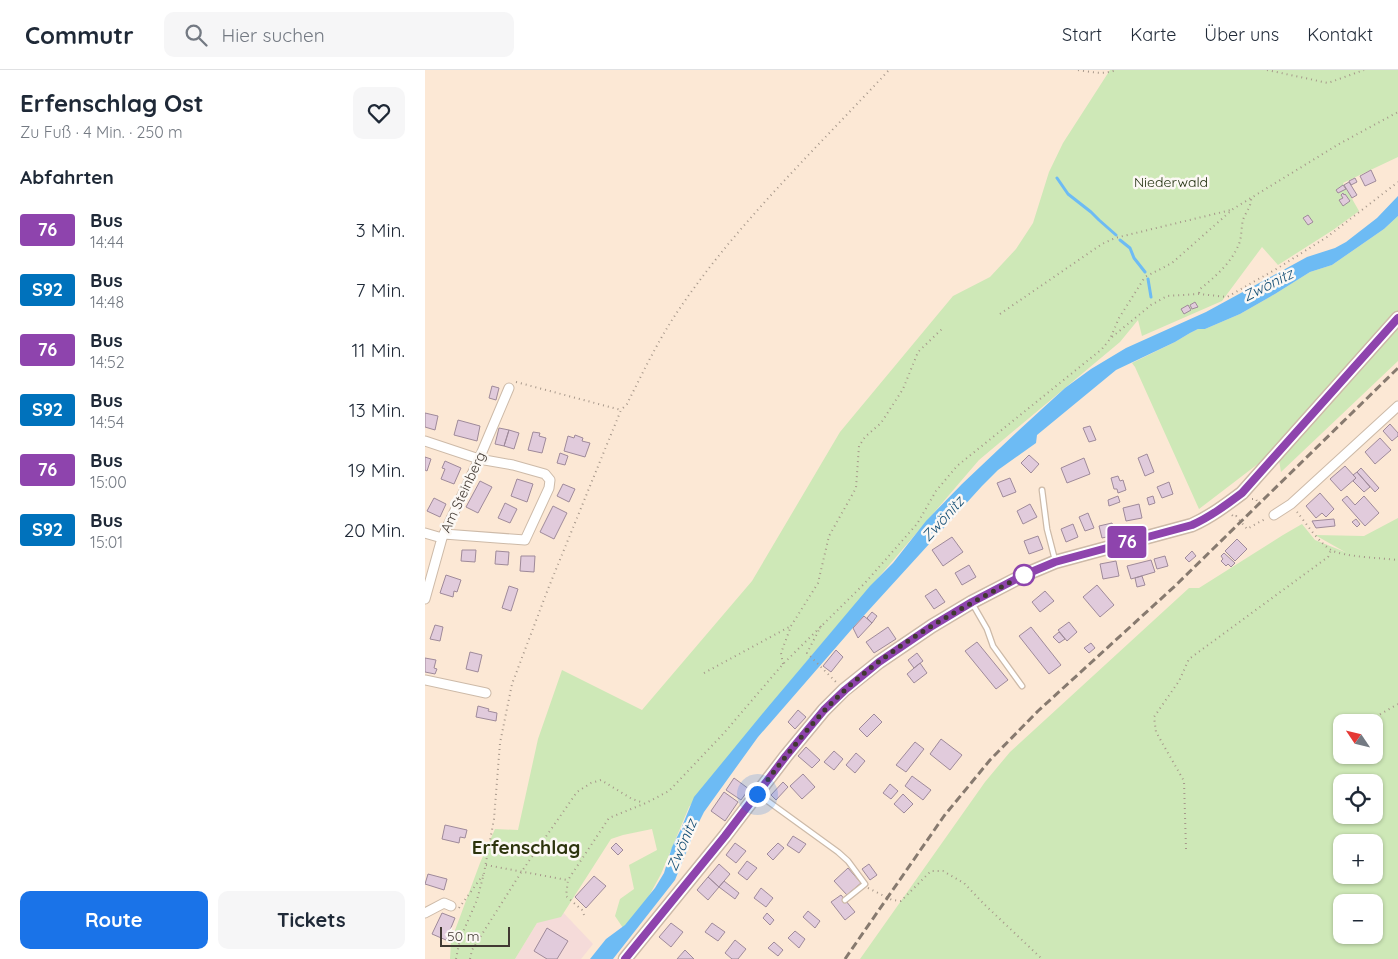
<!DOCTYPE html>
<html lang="de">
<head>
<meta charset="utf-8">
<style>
	body { margin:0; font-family:Quicksand,sans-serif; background:#f6f6f7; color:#1f2937; height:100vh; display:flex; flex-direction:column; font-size:19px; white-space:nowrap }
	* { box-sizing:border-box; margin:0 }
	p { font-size:16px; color:#747a83 }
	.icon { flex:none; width:28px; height:28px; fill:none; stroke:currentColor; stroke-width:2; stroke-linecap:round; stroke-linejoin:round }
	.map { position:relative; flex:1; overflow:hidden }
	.drawer { display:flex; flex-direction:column; background:#fff; width:425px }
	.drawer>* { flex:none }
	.badge { padding:0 10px; border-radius:4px; font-size:18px; line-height:32px }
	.needle { width:32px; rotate:305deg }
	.fabs { position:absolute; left:908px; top:644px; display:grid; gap:10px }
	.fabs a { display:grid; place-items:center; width:50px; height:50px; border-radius:10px; background:#fff; box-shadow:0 1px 4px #0004; font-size:25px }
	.scale { position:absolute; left:15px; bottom:12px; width:70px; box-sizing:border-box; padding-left:5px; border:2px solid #413932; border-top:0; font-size:14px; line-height:18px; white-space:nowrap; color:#413932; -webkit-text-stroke:4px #fcf8f4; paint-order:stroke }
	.you { position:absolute; width:25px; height:25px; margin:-12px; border:4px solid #fff; border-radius:50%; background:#1a73e8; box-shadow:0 0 0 8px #1a73e833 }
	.map>.badge { position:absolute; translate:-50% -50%; box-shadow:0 0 0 2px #fff }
	h2 { padding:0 20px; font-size:19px; line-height:45px }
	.round { display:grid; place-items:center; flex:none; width:52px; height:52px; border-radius:10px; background:#f6f6f7 }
	.summary { display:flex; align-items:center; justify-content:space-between; height:85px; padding:0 20px }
	h1 { font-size:24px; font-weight:800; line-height:38px }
	.cta { display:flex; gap:10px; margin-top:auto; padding:10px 20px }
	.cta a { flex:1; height:58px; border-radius:10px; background:#1a73e8; color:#fff; font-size:20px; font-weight:800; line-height:58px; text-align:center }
	.cta a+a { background:#f6f6f7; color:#1f2937 }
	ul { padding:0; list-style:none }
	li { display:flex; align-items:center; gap:15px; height:60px; padding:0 20px }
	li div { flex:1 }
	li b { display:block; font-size:19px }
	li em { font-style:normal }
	li .badge { min-width:55px; font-weight:700; text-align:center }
	header { display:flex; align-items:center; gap:30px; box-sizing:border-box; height:70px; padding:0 25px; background:#fff; border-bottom:1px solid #e0e1e3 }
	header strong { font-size:24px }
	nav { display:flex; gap:28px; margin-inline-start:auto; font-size:18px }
	.search { width:350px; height:45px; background:#f6f6f7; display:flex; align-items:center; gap:12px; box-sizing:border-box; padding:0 18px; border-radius:10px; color:#747a83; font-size:19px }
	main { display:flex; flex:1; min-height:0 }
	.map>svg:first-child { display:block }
</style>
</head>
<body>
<header>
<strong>Commutr</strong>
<div class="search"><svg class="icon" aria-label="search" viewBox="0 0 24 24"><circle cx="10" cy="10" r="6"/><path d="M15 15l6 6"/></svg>Hier suchen</div>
<nav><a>Start</a><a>Karte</a><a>Über uns</a><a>Kontakt</a></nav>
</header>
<main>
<section class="drawer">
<div class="summary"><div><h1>Erfenschlag Ost</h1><p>Zu Fuß · 4 Min. · 250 m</p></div><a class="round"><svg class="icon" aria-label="heart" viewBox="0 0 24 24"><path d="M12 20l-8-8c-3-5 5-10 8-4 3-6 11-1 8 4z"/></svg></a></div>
<h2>Abfahrten</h2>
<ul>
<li><span class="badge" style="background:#8e44ad;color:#fff">76</span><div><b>Bus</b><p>14:44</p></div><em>3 Min.</em></li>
<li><span class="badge" style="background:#0072bc;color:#fff">S92</span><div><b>Bus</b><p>14:48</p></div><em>7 Min.</em></li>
<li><span class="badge" style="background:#8e44ad;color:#fff">76</span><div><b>Bus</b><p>14:52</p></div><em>11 Min.</em></li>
<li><span class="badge" style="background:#0072bc;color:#fff">S92</span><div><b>Bus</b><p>14:54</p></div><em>13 Min.</em></li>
<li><span class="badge" style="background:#8e44ad;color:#fff">76</span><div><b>Bus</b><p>15:00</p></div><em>19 Min.</em></li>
<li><span class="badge" style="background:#0072bc;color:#fff">S92</span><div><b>Bus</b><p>15:01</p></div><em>20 Min.</em></li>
</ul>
<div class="cta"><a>Route</a><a>Tickets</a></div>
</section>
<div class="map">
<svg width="973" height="889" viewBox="0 0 973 889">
	<rect width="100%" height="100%" fill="#fce8d5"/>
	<!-- commercial -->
	<path fill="#f5dbd9" d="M131,835L168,874L156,889H90L112,853Z"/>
	<!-- green -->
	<path fill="#cee8b7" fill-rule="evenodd" d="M685,0H973V87L918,113L934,141L908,160L853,195L837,177L797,231L717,266L713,250L695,272L554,390L382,591L264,737L236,804L219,835L198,858L190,846L195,829L209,819L204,795L232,780L227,759L198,765L186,769L136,847L112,853L90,889H25L26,871L55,793L70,759L93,760L113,669L137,600L217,640L327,511L415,362L528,226L565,207L591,179L608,153L624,102L638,73Z
		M973,146V291L856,402L854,390L842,387L774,439L710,297L707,293L750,272L765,263L773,259H780L815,244L850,224L885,202L907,195L959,159Z
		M973,448V889H435L560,712L585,682L764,518H774L858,465L877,454L890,470L920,482L890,465L939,466ZM949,652V685H916V652ZM916,712H949V745H916ZM916,772H949V805H916ZM916,832H949V865H916Z"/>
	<!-- water -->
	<path fill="#6dbbf4" d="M973,126V146L959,159L907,195L885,202L850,224L815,244L780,259H773L765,263L750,272L691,300L612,365L611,373L573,400L557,416L433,552L333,667L279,742L271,758L250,810L188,889H165L181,869L200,855L230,818L239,803L247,777L256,759L269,727L343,637L445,516L468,493L501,451L537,414L593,361L640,318L666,299L701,278L781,242L882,187L910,178L921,172L952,148Z"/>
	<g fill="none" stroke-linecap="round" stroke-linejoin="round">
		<!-- stream -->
		<path stroke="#6dbbf4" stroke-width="3" d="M632,108L643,124L666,142L674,150L691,165
			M695,170L705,178L709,188L720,202
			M723,209L726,227"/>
	</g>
	<!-- building -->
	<path fill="#e1cbdc" stroke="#9f8a9a" d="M946,100L951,111L940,116L935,106Z
		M930,108L932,112L926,115L924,111Z
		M924,112L932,125L927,128L919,115Z
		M918,115L921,119L913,123L911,120Z
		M918,123L919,125L920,124L925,131L918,136L914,130L918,128L916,125Z
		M883,145L888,152L883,155L878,148Z
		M770,232L773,237L767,239L765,235Z
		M763,235L766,240L759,244L756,239Z
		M67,316L74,318L71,330L64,328Z
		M0,343L13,346L10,360L0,357Z
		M33,350L55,356L52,371L29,365Z
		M965,354L973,363V366L967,371L958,361Z
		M665,356L671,370L664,372L658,358Z
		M74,358L84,360L79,376L70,374Z
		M84,360L94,363L89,379L79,376Z
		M108,362L115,363L114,366L121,368L117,383L103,380Z
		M150,365L158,368L157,371L165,373L160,387L139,381L143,366L149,368Z
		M955,368L966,380L950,394L940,382Z
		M135,383L143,386L140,395L132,393Z
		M722,384L729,402L720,406L713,388Z
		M604,385L614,394L606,403L596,393Z
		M0,387L6,389L2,401L0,400Z
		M659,388L665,404L642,413L636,398Z
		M20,391L36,398L29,414L16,409L20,399L17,398Z
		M920,396L931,408L916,421L905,409Z
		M936,398L954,418L950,422L932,402Z
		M932,402L945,417L939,422L928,411L931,408L928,405Z
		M693,406L695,411L698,410L701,420L693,423L692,419H689L686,408Z
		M585,408L591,422L578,427L572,413Z
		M92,409L108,414L102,432L86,426Z
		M55,411L67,417L53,443L41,437Z
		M744,412L748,424L737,428L732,417Z
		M138,414L150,419L144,432L132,426Z
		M895,423L909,439L901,447L897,443L891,448L881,436Z
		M693,426L695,432L684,436L683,430Z
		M728,426L730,433L724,435L722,428Z
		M922,426L930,435L939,426L954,443L940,456L917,430Z
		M9,428L21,434L15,447L2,441Z
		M80,433L92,439L85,453L73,448Z
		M605,434L612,447L598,454L592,441Z
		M714,434L717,448L701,451L698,438Z
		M128,436L142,443L129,469L115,462Z
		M663,443L669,458L660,461L654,447Z
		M909,449L910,456L891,458L887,451Z
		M931,449L935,454L932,457L927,452Z
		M687,453L690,465L677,468L674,456Z
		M648,454L653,467L641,472L636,459Z
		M613,466L618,479L604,484L599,471Z
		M527,467L538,482L518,496L507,480Z
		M812,469L822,479L810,491L800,481Z
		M37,480H51L50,492L36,491Z
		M71,481L84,482L83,495L70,494Z
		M767,481L771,486L764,492L760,488Z
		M799,483L810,493L806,497L803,494L801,496L796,491L798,489L796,486Z
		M96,486H110L109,502L95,501Z
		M740,486L743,496L732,499L729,489Z
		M726,490L730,502L706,509L702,496Z
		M691,491L694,506L678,509L675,494Z
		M544,495L551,507L537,515L530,503Z
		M21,505L36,510L32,522L29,521L28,527L15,523Z
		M717,506L720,515L712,517L710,508Z
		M672,515L689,535L675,547L658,527Z
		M84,516L93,519L86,541L77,538Z
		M511,519L520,532L509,539L500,526Z
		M620,521L629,531L615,542L607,532Z
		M447,542L452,546L447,553L442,548Z
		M439,546L447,553L433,568L428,558Z
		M644,552L652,562L642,571L633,560Z
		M10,555L18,557L15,571L5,569Z
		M463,557L471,569L449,583L441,572Z
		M606,557L636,595L624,604L594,566Z
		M634,562L640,569L634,573L628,567Z
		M552,572L583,610L571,619L540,581Z
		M666,573L670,578L664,583L659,578Z
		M411,580L418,587L406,602L398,596Z
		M45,582L57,585L53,602L41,599Z
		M492,583L498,591L489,598L483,590Z
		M0,588L11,590L9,598L12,599L10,604L0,602Z
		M495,593L502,603L489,613L482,604Z
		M53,636L64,639L63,641L72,643L71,651L51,647Z
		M373,640L381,647L370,659L363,652Z
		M449,644L457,652L442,667L434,659Z
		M516,669L537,685L525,700L505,684Z
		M490,672L499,679L481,702L471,695Z
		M381,677L395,690L387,698L373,686Z
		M409,681L418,689L409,700L399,692Z
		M431,683L440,691L430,703L421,695Z
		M378,704L390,717L377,729L365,716Z
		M487,706L506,720L498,730L480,716Z
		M309,708L324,719L316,730L301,720Z
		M358,712L363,717L351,730L346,725Z
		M465,714L473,721L466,729L458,723Z
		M299,722L313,732L300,751L286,741Z
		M478,724L488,734L479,743L469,734Z
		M20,755L42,760L40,768L35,767L34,773L17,769Z
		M368,766L381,774L374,783L362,775Z
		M191,773L198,780L193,785L186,778Z
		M310,773L321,781L311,793L301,785Z
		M353,773L359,778L348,790L342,784Z
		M322,791L332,798L322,810L313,803Z
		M294,794L305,804L294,817L283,807Z
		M444,794L452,805L445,810L437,799Z
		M423,798L436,813L422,825L409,811Z
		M3,804L22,809L19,820L0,814Z
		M169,806L181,816L161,838L150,827Z
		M283,807L294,817L283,830L272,820Z
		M299,811L314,823L310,829L294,817Z
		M336,818L348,828L341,837L329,828Z
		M416,825L430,842L420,850L406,832Z
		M383,841L395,851L390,858L378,847Z
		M17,843L30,848L21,870L7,864Z
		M342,843L349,850L345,855L338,848Z
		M246,853L258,862L246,877L234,867Z
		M287,853L300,862L293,871L280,862Z
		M122,858L143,871L132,889H122L109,881Z
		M370,861L380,869L374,878L363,868Z
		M310,870L321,879L313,889H307L300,883Z
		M349,872L358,880L353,886L343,878Z
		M260,880L269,889H252Z"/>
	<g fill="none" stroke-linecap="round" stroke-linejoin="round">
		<!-- service casing -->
		<g stroke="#cdbaa8" stroke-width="7">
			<path id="service" d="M617,420L622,459L630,490
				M547,533L562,559L568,576L597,616
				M333,724L413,782L423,791L440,814L420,830"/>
		</g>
		<!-- minor casing -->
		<g stroke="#cdbaa8" stroke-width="11">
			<path id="minor" d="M0,371L54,389L88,395L120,404L125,410L124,418L100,470L19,464
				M849,445L866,434L973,336
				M0,463L17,468
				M0,529L17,468L54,389L84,318
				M0,610L61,623
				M0,843L19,833L26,836"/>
		</g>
		<!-- secondary casing -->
		<g stroke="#cdbaa8" stroke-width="15">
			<path id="secondary" d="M200,889L300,766L361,686L399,640L419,620L454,592L507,556L547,532L599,505L630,492L767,455C785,447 801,435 817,423L973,248"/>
		</g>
		<!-- path -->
		<path stroke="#a6978a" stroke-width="2" stroke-dasharray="1 4" stroke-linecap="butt" d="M653,0C666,2 679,5 691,0
			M842,0L903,13L939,0
			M774,223L775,219C790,207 807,192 814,174C817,166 816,158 818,150C820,143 827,136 826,128
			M575,244L677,174L690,168L806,140
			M687,267L726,235L742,226L774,224L802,227L853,198L902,167L973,112
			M91,312L196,340
			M827,429H831L832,431
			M872,442C881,453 894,473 906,480C919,487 957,488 973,490
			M807,445L809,447L811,446L822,459L840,449
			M396,556L382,583L412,613
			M358,594L356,583L366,556L393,513L404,466L431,418L434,376L440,367L456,353L478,319L493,282L519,257
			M279,603L366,556
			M942,652L973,634
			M761,779L759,711L731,662L729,647L754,611L764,589L903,487L906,480
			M61,795L142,810
			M443,818L467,830L476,831L506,801H518L539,813L559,834L617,889
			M34,838L58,805
			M159,845L157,840L141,826L143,810L184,748L221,733L244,721L299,663L358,594L440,513L492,454L511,421L532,396L677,279L685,269L694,248L720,207L747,193L808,139L914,74L973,42
			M31,889L35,869L52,830L59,803L69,749L75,673L87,614L123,519L196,340L202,334C216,306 230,277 247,250C305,160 391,79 464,0
			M45,889L47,880L97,801L152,722L166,713L176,710L207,729L219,733"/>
		<!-- service -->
		<use href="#service" stroke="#fff" stroke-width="4.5"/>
		<!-- minor -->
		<use href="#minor" stroke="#fff" stroke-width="9"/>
		<!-- secondary -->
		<use href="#secondary" stroke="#fff" stroke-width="12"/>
		<!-- rail -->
		<path stroke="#877a6f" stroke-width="3" stroke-dasharray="8 4" stroke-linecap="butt" d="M420,889L519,746L565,690L613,641L750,516L973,298"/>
	</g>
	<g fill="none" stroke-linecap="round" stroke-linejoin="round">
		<!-- line casing -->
		<g stroke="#fff" stroke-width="11">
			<path id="line" d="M200,889L300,766L361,686L399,640L420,620L454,592L507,556L547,532L599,505L630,492L767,455C785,447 801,435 817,423L973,248"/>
		</g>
		<!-- line -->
		<use href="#line" stroke="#8e44ad" stroke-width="8"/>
		<!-- walk -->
		<path stroke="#413932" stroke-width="5" stroke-dasharray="0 9" d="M332,724C354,695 375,667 399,641C454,581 529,542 599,505"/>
	</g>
	<!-- markers -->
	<circle fill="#fff" stroke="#8e44ad" stroke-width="2.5" cx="599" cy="505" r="10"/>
	<g text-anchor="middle" stroke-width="5" stroke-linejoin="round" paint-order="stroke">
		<!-- park labels -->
		<g font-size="14" fill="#202f0e" stroke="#fcf8f4">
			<text x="746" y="117">Niederwald</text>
		</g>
		<!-- street labels -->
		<g font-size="14" fill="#413932" stroke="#fcf8f4">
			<text transform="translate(38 422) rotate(-65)" y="5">Am Steinberg</text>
		</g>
		<!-- water labels -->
		<g font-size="15" font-style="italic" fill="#154f75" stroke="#fcf8f4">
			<text transform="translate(843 215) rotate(-27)" y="5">Zwönitz</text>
			<text transform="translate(518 449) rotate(-48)" y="5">Zwönitz</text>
			<text transform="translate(257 775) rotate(-67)" y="5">Zwönitz</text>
		</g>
		<!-- district labels -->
		<g font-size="19" font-weight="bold" fill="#2c340d" stroke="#fcf8f4">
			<text x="101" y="784">Erfenschlag</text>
		</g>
	</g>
</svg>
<div class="fabs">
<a><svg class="needle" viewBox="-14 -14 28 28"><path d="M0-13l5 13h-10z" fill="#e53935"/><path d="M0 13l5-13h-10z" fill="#747a83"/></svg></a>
<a><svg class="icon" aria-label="locate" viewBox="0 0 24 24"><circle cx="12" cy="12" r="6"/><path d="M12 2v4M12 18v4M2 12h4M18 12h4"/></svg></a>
<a>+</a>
<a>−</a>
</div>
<div class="scale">50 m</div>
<div class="you" style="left:332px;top:724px"></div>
<b class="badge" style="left:702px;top:472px;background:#8e44ad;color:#fff">76</b>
</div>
</main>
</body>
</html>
